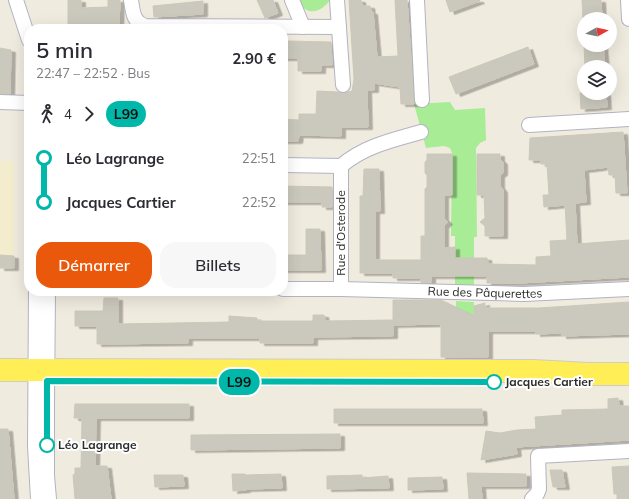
<!DOCTYPE html>
<html lang="fr">
<head>
<meta charset="utf-8">
<style>
	body { margin:0; font-family:Mulish,sans-serif; background:#f7f7f7; color:#2b2b33; height:100vh; display:flex; flex-direction:column; font-size:15px; white-space:nowrap }
	* { box-sizing:border-box; margin:0 }
	p { font-size:13px; color:#7c7c81 }
	.icon { flex:none; width:22px; height:22px; fill:none; stroke:currentColor; stroke-width:2; stroke-linecap:round; stroke-linejoin:round }
	.map { position:relative; flex:1; overflow:hidden }
	.details { position:absolute; left:24px; top:24px; width:264px; height:272px; display:flex; flex-direction:column; background:#fff; border-radius:16px; box-shadow:0 4px 16px #0002 }
	.details>* { flex:none }
	.badge { padding:0 8px; border-radius:13px; font-size:14px; line-height:26px }
	.needle { width:26px; rotate:82deg }
	.controls { position:absolute; left:577px; top:12px; display:grid; gap:8px }
	.controls a { display:grid; place-items:center; width:40px; height:40px; border-radius:50%; background:#fff; box-shadow:0 4px 16px #0002; font-size:20px }
	.map>.badge { position:absolute; translate:-50% -50%; box-shadow:0 0 0 2px #fff }
	.legs { display:flex; align-items:center; gap:6px; height:44px; padding:0 12px; font-size:13px }
	.legs p { margin-inline-start:auto }
	.overview { display:flex; align-items:center; justify-content:space-between; height:68px; padding:0 12px }
	h1 { font-size:22px; font-weight:600; line-height:30px }
	.cta { display:flex; gap:8px; margin-top:auto; padding:8px 12px }
	.cta a { flex:1; height:46px; border-radius:16px; background:#ea580c; color:#fff; font-size:16px; font-weight:600; line-height:46px; text-align:center }
	.cta a+a { background:#f7f7f7; color:#2b2b33 }
	ul { padding:0 12px; list-style:none }
	li { display:flex; align-items:center; gap:14px; height:44px; font-size:15px }
	li i { display:grid; place-items:center; width:6px; height:100%; margin:0 5px; background:currentColor }
	li i::after { content:''; width:10px; height:10px; margin:-5px; border:3px solid; border-radius:50%; background:#fff }
	li p { margin-inline-start:auto }
	li:first-child i { background:linear-gradient(#0000 50%,currentColor 0) }
	li:last-child i { background:linear-gradient(currentColor 50%,#0000 0) }
	.map>svg:first-child { display:block }
</style>
</head>
<body>
<div class="map">
<svg width="629" height="499" viewBox="0 0 629 499">
	<defs>
		<filter id="shadow"><feDropShadow dx="4.5" dy="2.5" stdDeviation="0" flood-color="#0004"/></filter>
	</defs>
	<rect width="100%" height="100%" fill="#f0ebdf"/>
	<!-- education -->
	<path fill="#f3eccd" d="M0,161H14V256L0,255Z"/>
	<!-- green -->
	<path fill="#a8ec96" d="M298,0H330C321,13 306,17 298,0Z
		M450,102L455,110L485,108L486,140L480,143L476,148L477,237H474V287L455,286V236H451L452,153L450,148L444,146L426,148L414,104Z
		M456,301L474,302L473,357H455Z"/>
	<!-- building -->
	<path fill="#cbc9bd" stroke="#ccc8b8" filter="url(#shadow)" d="M68,0H81V8L108,7V0H120L119,24H99V29H68Z
		M257,0H273L278,13L265,18Z
		M349,0H361L362,6H370L371,12H373L377,57L398,56L395,0H407L414,104H401L400,87L374,83V90H367L368,127H341V136L299,135L298,141H283L284,119L299,120V114H316L317,91L338,92L343,93L352,91L354,79Z
		M446,0H479L480,1L450,12Z
		M582,0H601L602,19H583Z
		M203,1V14L154,17L153,6Z
		M288,41L331,42L332,65H321V71H298V58H283V47H288Z
		M584,45H603L605,67H585Z
		M528,47L534,64L456,94L449,77Z
		M0,48L11,50L10,94H0Z
		M580,93H606L607,107L581,109Z
		M623,132L627,193H616L615,175H609L608,167L584,170L586,202L575,203L577,244L629,240V277L519,283H487V276H431V283H421V278H393V273H360V196H363L364,169H379L380,211H375V260H421V236H425V189L427,187V175L425,173V162L427,160V154H452V195H444V218L448,222L444,226V248L455,247V258H487L488,264L536,265V257L551,256L550,241L567,240L565,205L544,207L543,195H549L547,164H541V160H529L530,138Z
		M477,154H500V159L503,162V173L500,175V186L503,190V236H485V226L480,222L485,218L484,195H477Z
		M283,186L332,187V207H322V202H283Z
		M306,229H320L321,270H283V255H306Z
		M0,255L14,256V268H0Z
		M104,298H118V324L229,322V316L257,318V321H313V315H324L325,321L393,320V300H441L474,316V306L485,303V308H539L629,302V334L562,336V333L536,334V331H488V357H441V324L393,325V321V336L313,337V343H260V338H188V343L97,344V326H75V311H103Z
		M618,398L619,406H629V440L516,447L517,454L481,460L486,431L500,433L517,430L536,429L535,417L562,415V410L608,409V399Z
		M75,404H189V418H96L95,466H107L111,499H75L73,475L75,474V468H81L82,418H74Z
		M334,409H482L483,423H334Z
		M0,429H8L14,499H0Z
		M340,434V448L191,450V435Z
		M629,466V499H617V494H614L612,467Z
		M550,470H562L565,487H553Z
		M467,473L526,474V486H481L482,499H469Z
		M232,474H245L246,475L281,474L282,488L246,489V490L233,491Z
		M154,475H183L184,486L155,487Z
		M362,475V478L388,476L389,488L327,489V476Z
		M442,477L443,489L408,490V478Z"/>
	<g fill="none" stroke-linecap="round" stroke-linejoin="round">
		<!-- minor casing -->
		<g stroke="#b3b3c2" stroke-width="16">
			<g id="minor">
				<path d="M16,0L29,40"/>
				<path d="M131,0C133,12 133,22 145,26L339,27"/>
				<path d="M292,0L303,27"/>
				<path d="M337,0L343,85"/>
				<path d="M417,0L422,100"/>
				<path d="M628,0L629,19"/>
				<path d="M0,102L29,103"/>
				<path d="M529,125L629,119"/>
				<path d="M283,165L341,166C364,146 393,140 421,132"/>
				<path d="M283,289H341V166"/>
				<path id="s1" d="M341,289L524,294L629,289"/>
				<path d="M36,291L35,446L38,499"/>
				<path d="M48,291L47,403V476L49,499"/>
				<path d="M532,499L537,494L539,489L538,456L629,451"/>
			</g>
		</g>
		<!-- primary casing -->
		<g stroke="#cdcdcd" stroke-width="24">
			<path id="primary" d="M0,370L533,371L588,374H629"/>
		</g>
		<!-- minor -->
		<use href="#minor" stroke="#fff" stroke-width="14"/>
		<!-- primary -->
		<use href="#primary" stroke="#fe5" stroke-width="22"/>
	</g>
	<g fill="none" stroke-linecap="round" stroke-linejoin="round">
		<!-- line-1 casing -->
		<g stroke="#fff" stroke-width="9">
			<path id="line-1" d="M47,445V381L494,382"/>
		</g>
		<!-- line-1 -->
		<use href="#line-1" stroke="#00b8aa" stroke-width="6"/>
	</g>
	<!-- markers -->
	<g fill="#fff" stroke="#00b8aa" stroke-width="2">
		<circle cx="494" cy="382" r="7"/>
		<circle cx="47" cy="445" r="7"/>
	</g>
	<g text-anchor="middle" stroke-width="4" stroke-linejoin="round" paint-order="stroke">
		<!-- street labels -->
		<g font-size="12" fill="#2d2d2d" stroke="#fff">
			<text transform="translate(341 233) rotate(-90)" y="4">Rue d'Osterode</text>
			<text dy="4" stroke="none"><textPath href="#s1" startOffset="144">Rue des Pâquerettes</textPath></text>
		</g>
		<!-- stop labels -->
		<g font-size="12" font-weight="bold" fill="#2d2d2d" stroke="#fff" text-anchor="start">
			<text x="505" y="386">Jacques Cartier</text>
			<text x="58" y="449">Léo Lagrange</text>
		</g>
	</g>
</svg>
<div class="controls">
<a><svg class="needle" viewBox="-14 -14 28 28"><path d="M0-13l5 13h-10z" fill="#e53935"/><path d="M0 13l5-13h-10z" fill="#7c7c81"/></svg></a>
<a><svg class="icon" aria-label="layers" viewBox="0 0 24 24"><path d="M12 4l9 5-9 5-9-5zM3 14l9 5 9-5"/></svg></a>
</div>
<b class="badge" style="left:239px;top:382px;background:#00b8aa;color:#111">L99</b>
<section class="details">
<div class="overview"><div><h1>5 min</h1><p>22:47 – 22:52 · Bus</p></div><b>2.90 €</b></div>
<div class="legs"><svg class="icon" aria-label="walk" viewBox="0 0 24 24"><circle cx="13" cy="4" r="2"/><path d="M13 8l-2 6 4 7M11 14l-3 7M7 12l3-4h3l4 4"/></svg>4<svg class="icon" aria-label="forward" viewBox="0 0 24 24"><path d="M9 5l7 7-7 7"/></svg><b class="badge" style="background:#00b8aa;color:#111">L99</b></div>
<ul>
<li><i style="color:#00b8aa"></i><b>Léo Lagrange</b><p>22:51</p></li>
<li><i style="color:#00b8aa"></i><b>Jacques Cartier</b><p>22:52</p></li>
</ul>
<div class="cta"><a>Démarrer</a><a>Billets</a></div>
</section>
</div>
</body>
</html>
